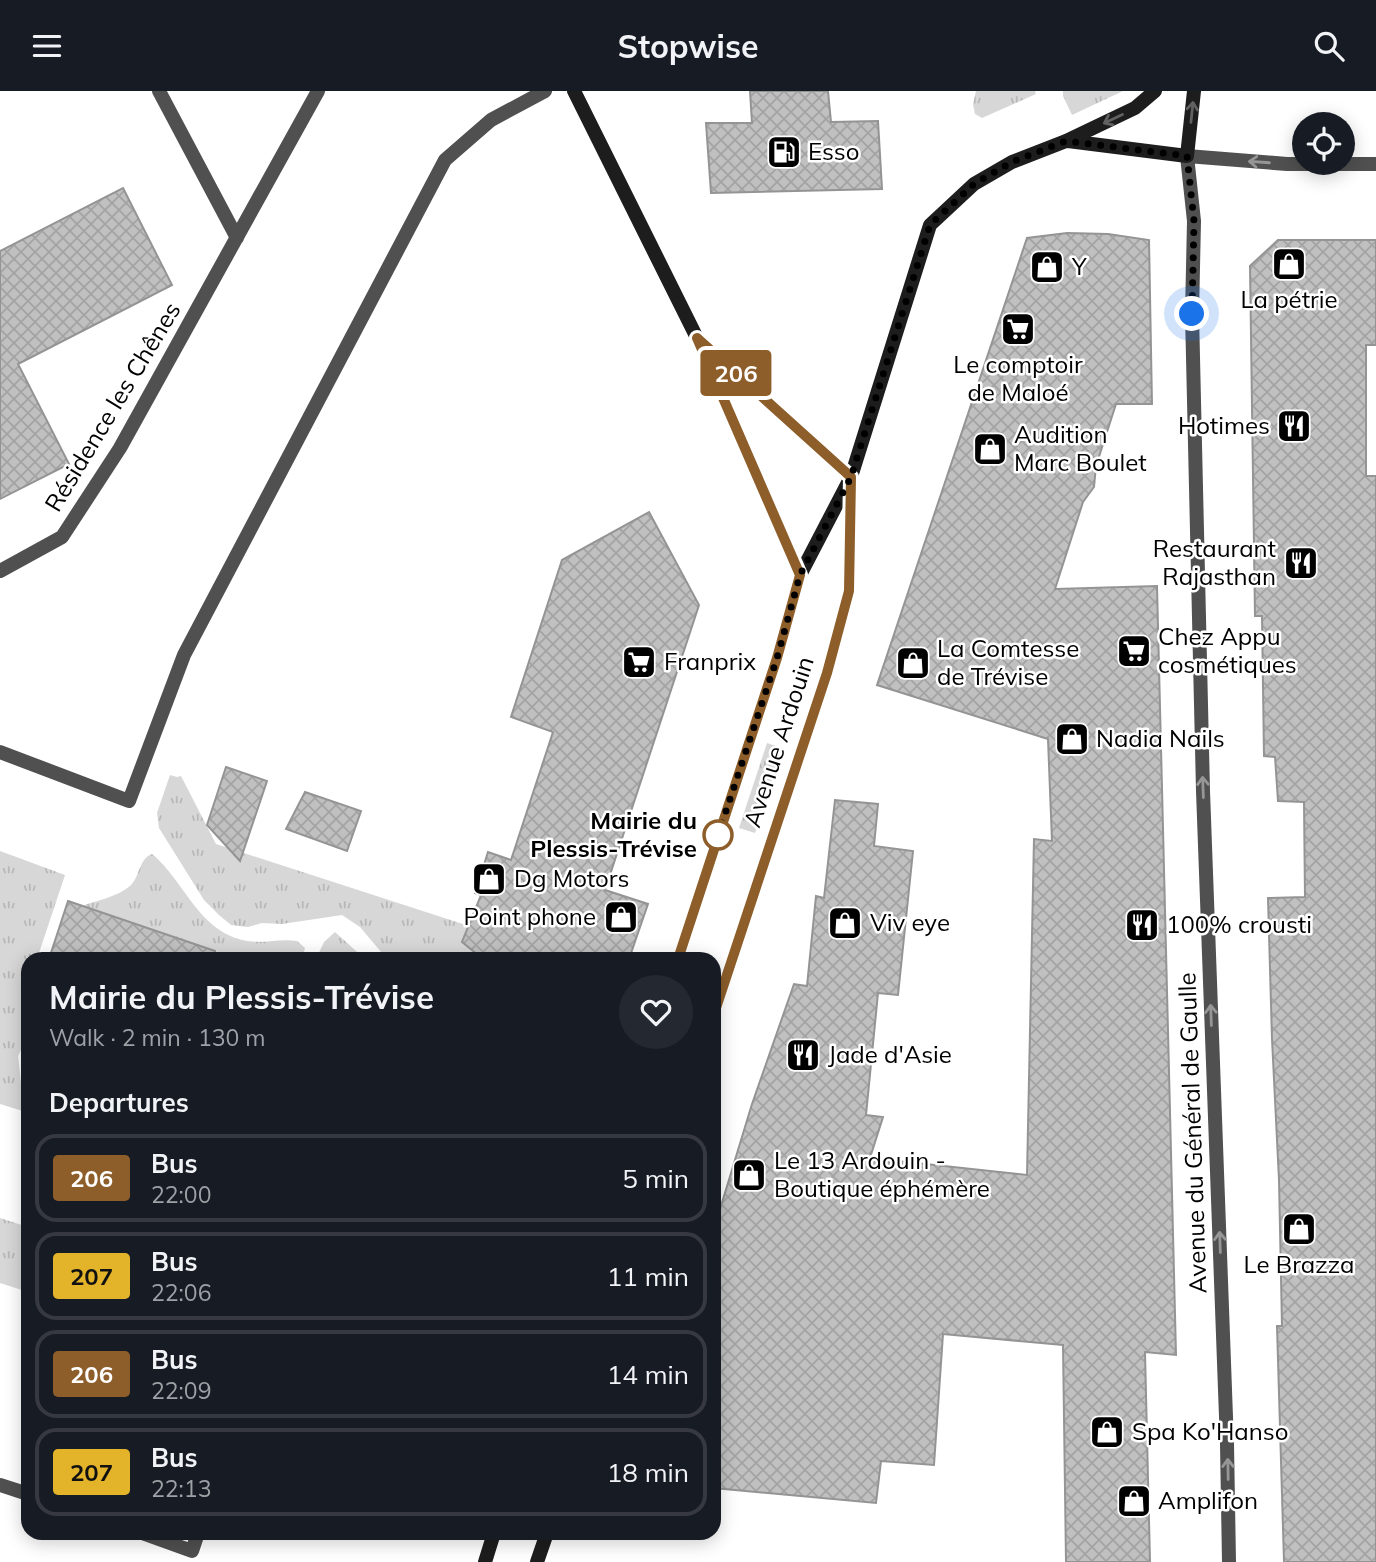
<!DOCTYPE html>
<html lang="en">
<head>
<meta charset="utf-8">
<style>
	body { margin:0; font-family:Mulish,sans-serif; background:#242831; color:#f1f3f6; height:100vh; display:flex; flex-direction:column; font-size:26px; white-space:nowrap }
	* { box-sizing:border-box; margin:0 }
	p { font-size:23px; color:#9ea1a6 }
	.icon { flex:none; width:38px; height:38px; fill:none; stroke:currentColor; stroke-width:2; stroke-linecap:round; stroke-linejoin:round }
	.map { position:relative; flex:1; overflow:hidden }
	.details { position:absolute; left:21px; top:861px; width:700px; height:588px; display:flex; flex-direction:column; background:#171b24; border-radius:21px; box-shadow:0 4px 18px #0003 }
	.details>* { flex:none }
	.badge { padding:0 14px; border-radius:5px; font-size:24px; line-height:46px }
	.controls { position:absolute; left:1292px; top:21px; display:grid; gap:14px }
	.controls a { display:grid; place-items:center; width:63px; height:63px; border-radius:50%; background:#171b24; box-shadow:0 4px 18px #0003; font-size:35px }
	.you { position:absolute; width:35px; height:35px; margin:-18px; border:5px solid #fff; border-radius:50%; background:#1a73e8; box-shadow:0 0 0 10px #1a73e833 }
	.map>.badge { position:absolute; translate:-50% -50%; box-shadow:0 0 0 4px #fff }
	h2 { padding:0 28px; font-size:26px; line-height:63px }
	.round { display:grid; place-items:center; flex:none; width:74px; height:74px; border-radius:37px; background:#242831 }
	.headline { display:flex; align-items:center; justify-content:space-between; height:119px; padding:0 28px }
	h1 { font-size:33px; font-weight:700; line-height:52px }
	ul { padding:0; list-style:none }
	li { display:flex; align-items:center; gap:21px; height:88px; margin:0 14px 10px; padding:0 14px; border:4px solid #363941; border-radius:21px }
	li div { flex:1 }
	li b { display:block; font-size:26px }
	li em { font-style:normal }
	li .badge { min-width:77px; font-weight:700; text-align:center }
	header { display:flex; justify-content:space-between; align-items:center; height:91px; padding:0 28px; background:#171b24; font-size:32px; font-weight:700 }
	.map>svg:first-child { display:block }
</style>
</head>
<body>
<header><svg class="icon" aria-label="menu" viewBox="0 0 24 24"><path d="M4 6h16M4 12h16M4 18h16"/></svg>Stopwise<svg class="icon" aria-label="search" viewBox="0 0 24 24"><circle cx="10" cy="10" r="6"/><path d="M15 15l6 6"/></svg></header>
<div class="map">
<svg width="1376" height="1471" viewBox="0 0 1376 1471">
	<defs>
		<pattern id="grass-tufts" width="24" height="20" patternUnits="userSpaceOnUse" patternTransform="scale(1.75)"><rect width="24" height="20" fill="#d7d7d7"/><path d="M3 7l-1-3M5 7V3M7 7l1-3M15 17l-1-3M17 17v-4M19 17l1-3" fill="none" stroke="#b7b7b7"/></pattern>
		<pattern id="building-cross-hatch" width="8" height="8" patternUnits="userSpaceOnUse" patternTransform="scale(1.75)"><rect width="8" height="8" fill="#c0c0c0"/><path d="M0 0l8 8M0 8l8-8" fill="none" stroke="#a3a3a3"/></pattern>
	</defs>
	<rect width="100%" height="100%" fill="#fff"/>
	<!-- grass -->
	<path fill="url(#grass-tufts)" d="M976,0H1035L1036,3L982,27L975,23L973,13Z
		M1063,0H1123L1072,24L1063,5Z
		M767,652L782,657L755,742L739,737Z
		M170,684L177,686L181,685L216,753L469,835L462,851L483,868H387L360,836L342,824L282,833L262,832L248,836L231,834L219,824L204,809L159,737L157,722Z
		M0,760L65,784L37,868H28V945L18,965L21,992L28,1001L26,1021L0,1013Z
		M152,763C185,790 198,841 247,850C264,853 281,847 297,850L305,857L302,868H238L82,815C98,809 117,806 130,795C140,786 139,767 152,763Z
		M335,841L365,868H316L324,851Z
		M0,1127L28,1136V1201L0,1192Z"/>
	<!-- building -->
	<path fill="url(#building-cross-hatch)" stroke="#949494" stroke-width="2" d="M750,0H828L831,31L878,30L882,98L711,102L706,32H752Z
		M123,97L172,194L18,273L69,373L0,408V160Z
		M1067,142L1108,143L1149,149L1152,313H1116L1096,375L1094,396L1083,411L1055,498L1157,495L1176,1264L1145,1261L1150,1471H1066L1063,1254L943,1243L934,1374L881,1370L876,1412L714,1397V1138L752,1013L794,893L807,895L816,805L824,807L835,709L878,713L874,755L913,760L898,904L878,902L866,1024L883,1026L870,1067L1027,1084L1034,748L1052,750L1048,648L877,594L1027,147Z
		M1278,149H1376V254H1366V385H1376V1471H1284L1277,1235H1282L1279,1089L1272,948L1268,807L1305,806L1304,711L1278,710L1275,666L1264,665L1262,525H1255L1250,175Z
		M649,421L699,514L605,799L648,813L629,868H483L462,851L481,804L475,802L488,761L511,769L553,641L511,626L562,469Z
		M226,676L267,690L240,770L207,734Z
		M305,701L361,720L347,760L286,738Z
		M68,810L215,860L214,868H49Z"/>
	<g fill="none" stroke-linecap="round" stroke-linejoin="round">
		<!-- street -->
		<path stroke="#505050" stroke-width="14" d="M159,0L237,147
			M0,480L62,446L120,357L318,0
			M0,661L129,710L184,564L445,69L491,29L545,0
			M0,1394L28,1403
			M142,1442L192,1460L198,1442
			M1229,1471L1227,1353L1203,700L1192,223L1194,130L1187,65L1287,73H1376"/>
		<!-- secondary -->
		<path stroke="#1d1d1d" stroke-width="14" d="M574,0L697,247L800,484
			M1068,50L1187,65L1194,0
			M701,251L851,386
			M678,868L777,567L800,484L851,386L930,134L974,93L1012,71L1066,50L1135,17L1155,0
			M714,923L827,582L849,500L851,391
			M485,1471L494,1442
			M537,1471L547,1442"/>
	</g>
	<!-- one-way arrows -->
	<defs><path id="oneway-shaft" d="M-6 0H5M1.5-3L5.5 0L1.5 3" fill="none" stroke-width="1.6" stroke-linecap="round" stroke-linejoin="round" transform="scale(1.75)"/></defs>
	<g stroke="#616161">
		<use href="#oneway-shaft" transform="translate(1192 21) rotate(-84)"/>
		<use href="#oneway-shaft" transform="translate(1113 28) rotate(155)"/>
	</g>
	<g stroke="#969696">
		<use href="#oneway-shaft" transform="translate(1259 71) rotate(-176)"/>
		<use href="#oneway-shaft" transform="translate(1203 696) rotate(-92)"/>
		<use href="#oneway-shaft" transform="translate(1211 924) rotate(-92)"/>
		<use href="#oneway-shaft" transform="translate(1220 1151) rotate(-92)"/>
		<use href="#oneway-shaft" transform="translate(1228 1378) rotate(-91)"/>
	</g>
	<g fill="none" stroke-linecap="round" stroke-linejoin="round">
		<!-- line casing -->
		<g stroke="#fff" stroke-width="16">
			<path id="line" d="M678,868L777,567L800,484L697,247L851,386L849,500L827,582L714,923"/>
		</g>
		<!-- line -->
		<use href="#line" stroke="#8d5e2a" stroke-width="10"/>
		<!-- walk -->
		<path stroke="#000" stroke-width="7" stroke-dasharray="0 12.6" d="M718,744L777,567L800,484L851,386L930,134L974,93L1012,71L1066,50L1187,65L1194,130L1192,223"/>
	</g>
	<!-- icons -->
	<defs>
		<g id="fuel-square" transform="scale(1.75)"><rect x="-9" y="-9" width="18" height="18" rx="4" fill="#000" stroke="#fff"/><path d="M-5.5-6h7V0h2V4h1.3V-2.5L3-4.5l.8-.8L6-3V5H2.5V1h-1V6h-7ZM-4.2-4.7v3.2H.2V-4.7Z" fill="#fff"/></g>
		<g id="shop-square" transform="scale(1.75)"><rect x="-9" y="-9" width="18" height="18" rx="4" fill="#000" stroke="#fff"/><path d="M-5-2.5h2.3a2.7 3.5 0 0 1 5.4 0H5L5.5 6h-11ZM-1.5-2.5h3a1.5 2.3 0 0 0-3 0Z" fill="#fff"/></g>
		<g id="supermarket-square" transform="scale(1.75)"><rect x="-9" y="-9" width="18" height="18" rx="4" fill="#000" stroke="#fff"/><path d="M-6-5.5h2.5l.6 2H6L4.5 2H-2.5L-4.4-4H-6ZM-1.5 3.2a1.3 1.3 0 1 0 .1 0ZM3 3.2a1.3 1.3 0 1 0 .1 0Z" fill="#fff"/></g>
		<g id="restaurant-square" transform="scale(1.75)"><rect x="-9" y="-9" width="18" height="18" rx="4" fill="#000" stroke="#fff"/><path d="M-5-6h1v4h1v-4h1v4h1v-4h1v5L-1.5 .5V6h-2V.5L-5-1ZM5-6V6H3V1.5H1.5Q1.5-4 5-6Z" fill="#fff"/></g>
	</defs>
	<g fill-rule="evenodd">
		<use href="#fuel-square" x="784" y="61"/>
		<use href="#shop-square" x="1289" y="173"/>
		<use href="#shop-square" x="1047" y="176"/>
		<use href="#supermarket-square" x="1018" y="238"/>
		<use href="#restaurant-square" x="1294" y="335"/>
		<use href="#shop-square" x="990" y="358"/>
		<use href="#restaurant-square" x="1301" y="472"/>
		<use href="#supermarket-square" x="1134" y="560"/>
		<use href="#supermarket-square" x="639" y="571"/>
		<use href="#shop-square" x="913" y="572"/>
		<use href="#shop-square" x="1072" y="648"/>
		<use href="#shop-square" x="489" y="788"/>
		<use href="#shop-square" x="621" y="826"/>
		<use href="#shop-square" x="845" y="832"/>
		<use href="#restaurant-square" x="1142" y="834"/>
		<use href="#restaurant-square" x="803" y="964"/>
		<use href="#shop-square" x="749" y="1084"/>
		<use href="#shop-square" x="1299" y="1138"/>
		<use href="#shop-square" x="1107" y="1341"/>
		<use href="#shop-square" x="1134" y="1410"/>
	</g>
	<!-- markers -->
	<circle fill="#fff" stroke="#8d5e2a" stroke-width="3.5" cx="718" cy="744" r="14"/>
	<g text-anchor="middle" stroke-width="5" stroke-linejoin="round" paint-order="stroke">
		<!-- poi labels -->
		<g font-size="24" fill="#000" stroke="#fff" text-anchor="start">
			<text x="808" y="69">Esso</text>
			<text x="1072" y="184">Y</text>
			<text x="1289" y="217" text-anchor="middle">La pétrie</text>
			<text x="1018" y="282" text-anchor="middle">Le comptoir<tspan x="1018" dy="28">de Maloé</tspan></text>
			<text x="1270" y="343" text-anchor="end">Hotimes</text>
			<text x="1014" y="352">Audition<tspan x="1014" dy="28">Marc Boulet</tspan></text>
			<text x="1276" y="466" text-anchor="end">Restaurant<tspan x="1276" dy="28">Rajasthan</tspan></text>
			<text x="1158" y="554">Chez Appu<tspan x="1158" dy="28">cosmétiques</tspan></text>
			<text x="937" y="566">La Comtesse<tspan x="937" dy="28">de Trévise</tspan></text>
			<text x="664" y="579">Franprix</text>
			<text x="1096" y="656">Nadia Nails</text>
			<text x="514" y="796">Dg Motors</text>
			<text x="596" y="834" text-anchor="end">Point phone</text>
			<text x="870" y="840">Viv eye</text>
			<text x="1166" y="842">100% crousti</text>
			<text x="828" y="972">Jade d'Asie</text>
			<text x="774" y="1078">Le 13 Ardouin -<tspan x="774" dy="28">Boutique éphémère</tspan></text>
			<text x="1299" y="1182" text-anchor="middle">Le Brazza</text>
			<text x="1132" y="1349">Spa Ko'Hanso</text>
			<text x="1158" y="1418">Amplifon</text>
		</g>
		<!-- street labels -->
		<g font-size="24" fill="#000" stroke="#fff">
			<text transform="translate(113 316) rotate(-59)" y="8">Résidence les Chênes</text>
			<text transform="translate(779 651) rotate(-72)" y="8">Avenue Ardouin</text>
			<text transform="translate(1193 1042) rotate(-92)" y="8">Avenue du Général de Gaulle</text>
		</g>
		<!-- stop labels -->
		<g font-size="24" font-weight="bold" fill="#000" stroke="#fff" text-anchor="end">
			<text x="697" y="738">Mairie du<tspan x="697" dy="28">Plessis-Trévise</tspan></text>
		</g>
	</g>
</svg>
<div class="controls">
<a><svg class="icon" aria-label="locate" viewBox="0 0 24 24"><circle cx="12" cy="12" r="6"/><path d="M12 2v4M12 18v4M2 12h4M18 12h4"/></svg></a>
</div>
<div class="you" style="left:1192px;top:223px"></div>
<b class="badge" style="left:736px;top:282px;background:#8d5e2a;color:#fff">206</b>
<section class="details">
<div class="headline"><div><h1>Mairie du Plessis-Trévise</h1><p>Walk · 2 min · 130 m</p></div><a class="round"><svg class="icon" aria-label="heart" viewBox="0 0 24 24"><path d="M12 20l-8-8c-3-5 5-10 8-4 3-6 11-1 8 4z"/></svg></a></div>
<h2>Departures</h2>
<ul>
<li><span class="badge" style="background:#8d5e2a;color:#fff">206</span><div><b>Bus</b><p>22:00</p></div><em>5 min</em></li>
<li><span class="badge" style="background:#e3b32a;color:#111">207</span><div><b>Bus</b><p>22:06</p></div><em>11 min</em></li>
<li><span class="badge" style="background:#8d5e2a;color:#fff">206</span><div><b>Bus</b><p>22:09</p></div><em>14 min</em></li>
<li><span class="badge" style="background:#e3b32a;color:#111">207</span><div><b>Bus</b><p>22:13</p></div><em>18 min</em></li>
</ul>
</section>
</div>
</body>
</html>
